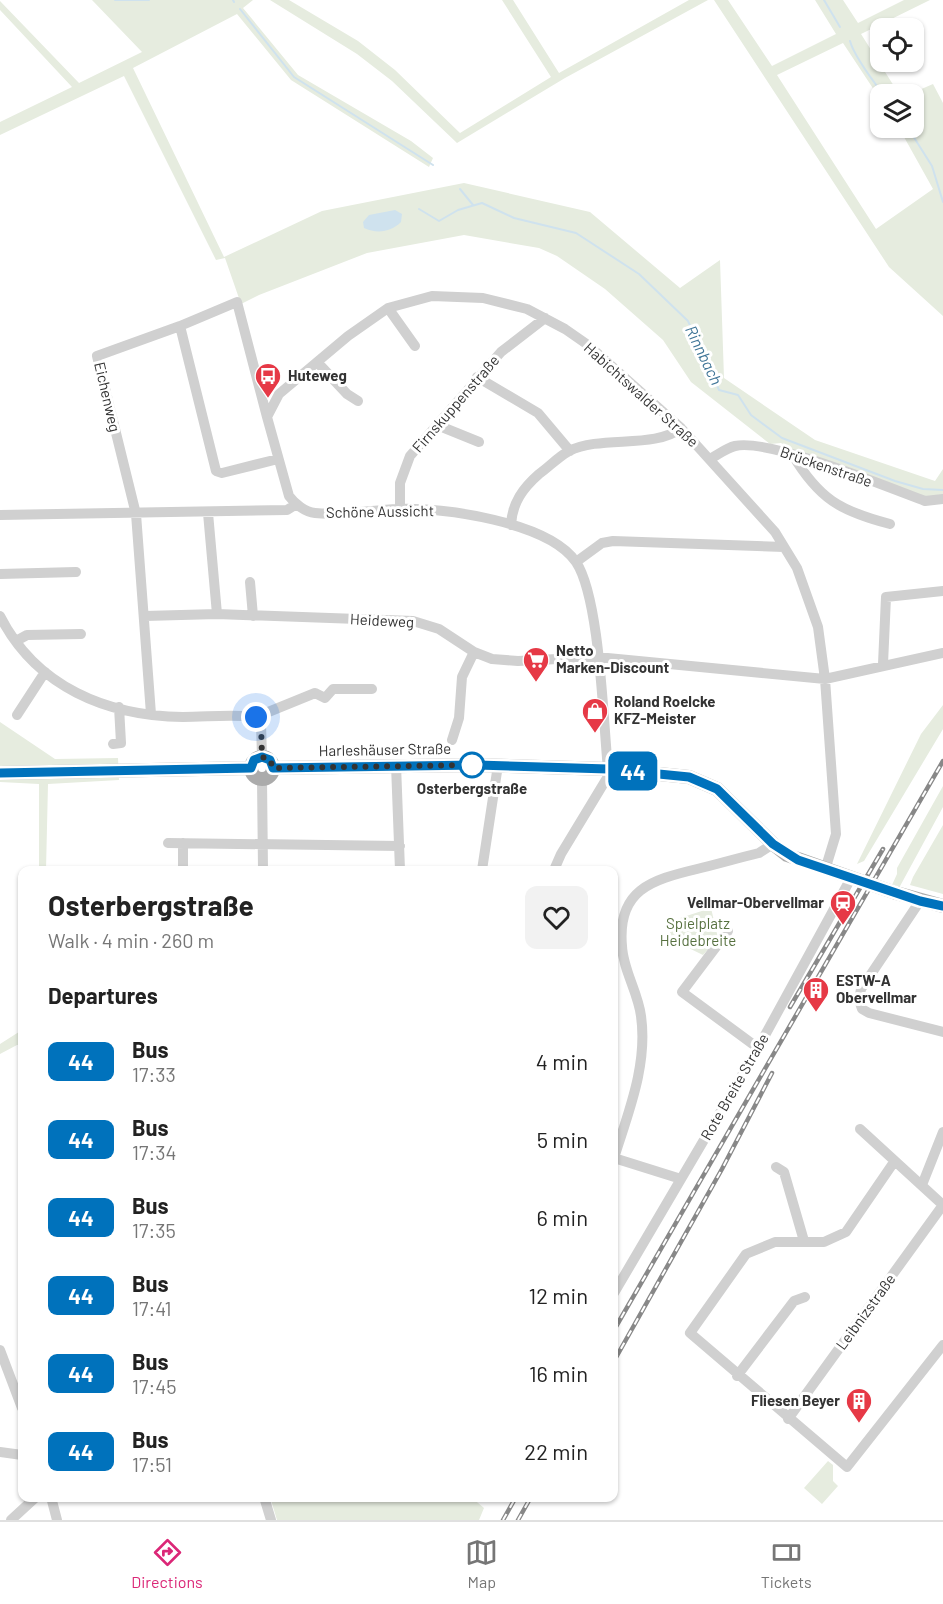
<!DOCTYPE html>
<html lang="en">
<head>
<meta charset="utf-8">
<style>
	body { margin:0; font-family:Barlow,sans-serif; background:#f2f2f2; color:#222; height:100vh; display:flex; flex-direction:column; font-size:22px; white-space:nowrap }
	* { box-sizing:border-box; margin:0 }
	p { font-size:20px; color:#767676 }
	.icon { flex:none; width:33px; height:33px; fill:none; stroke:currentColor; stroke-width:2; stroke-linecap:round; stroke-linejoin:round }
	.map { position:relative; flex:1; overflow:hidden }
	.side { position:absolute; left:18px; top:866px; width:600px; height:636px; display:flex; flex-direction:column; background:#fff; border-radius:12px; box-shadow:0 2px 4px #0004 }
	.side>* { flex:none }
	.badge { padding:0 12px; border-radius:9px; font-size:21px; line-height:39px }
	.controls { position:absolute; left:870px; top:18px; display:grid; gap:12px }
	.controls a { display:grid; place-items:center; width:54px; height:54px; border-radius:12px; background:#fff; box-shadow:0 2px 4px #0004; font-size:30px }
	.you { position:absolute; width:30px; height:30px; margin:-15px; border:4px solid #fff; border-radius:50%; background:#1a73e8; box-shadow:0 0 0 9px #1a73e833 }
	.map>.badge { position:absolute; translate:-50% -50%; box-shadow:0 0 0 3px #fff }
	h2 { padding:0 30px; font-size:22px; line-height:54px }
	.round { display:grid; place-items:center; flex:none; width:63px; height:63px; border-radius:12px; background:#f2f2f2 }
	.headline { display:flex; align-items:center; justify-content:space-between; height:102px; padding:0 30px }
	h1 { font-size:28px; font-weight:700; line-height:45px }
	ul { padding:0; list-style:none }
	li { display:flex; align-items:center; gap:18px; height:78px; padding:0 30px }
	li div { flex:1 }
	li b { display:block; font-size:22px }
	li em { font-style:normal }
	li .badge { min-width:66px; font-weight:700; text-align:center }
	.menu { display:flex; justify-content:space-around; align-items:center; height:84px; border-top:2px solid #e0e0e0; background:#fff; font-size:16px; color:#767676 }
	.menu a { display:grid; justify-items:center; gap:3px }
	.menu .selected { color:#db2777 }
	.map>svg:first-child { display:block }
</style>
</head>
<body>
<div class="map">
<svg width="943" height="1520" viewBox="0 0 943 1520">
	<rect width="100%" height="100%" fill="#fff"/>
	<!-- green -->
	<path fill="#e6ecdf" d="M92,0H253L243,8L298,75L411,141L433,158L429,167L291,80L237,14L133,68L224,257L322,211L464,183L590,212L680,288L720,260L724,378L815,440L935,481L943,469V495L926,497L794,451L781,443L770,444L691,382L663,340L605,289L557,256L539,248L464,235L367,253L259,295L241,304L225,258L216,260L124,76L0,135V122L72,87L0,10V1L79,83L142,52Z
		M270,0H289L358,41L395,70L460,133L551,77L502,0H513L559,73L689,0H708L565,78L457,143L392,81L357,54Z
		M714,0H728L772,66L836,34L815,0H843L858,23L904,0H930L861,34L899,94H880V99L843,43L777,75L876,229L933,189L899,128H914V94H910L933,84L943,103V316L889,267Z
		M943,705V729L864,861L857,864L921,734Z
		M0,722L55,759L118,758L119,780L48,784L46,870H39V784L0,782Z
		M943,786V807L899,888L892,885L897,874V868Z
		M943,825V894L910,885L913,877Z
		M711,908L718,938L703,955L668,938L674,920Z
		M22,1030V1045H17L0,1054V1044Z
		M828,1461L833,1465V1481L838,1486L822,1504L804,1488Z
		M270,1497H471L484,1508L479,1520H277Z"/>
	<!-- water -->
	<path fill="#cfe2ee" d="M395,210L402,214L401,222C391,232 377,234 364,228L363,222L369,215Z"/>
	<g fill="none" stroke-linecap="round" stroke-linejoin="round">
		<!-- stream -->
		<path stroke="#cfe2ee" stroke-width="2" d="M115,0H149
			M233,0L234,2
			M824,0L840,27
			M240,9L294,77L433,165
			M850,41C854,56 873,81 883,94
			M908,128L932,166L943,202
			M460,189L473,205
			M419,209L439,221L458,210L482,203L514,218L576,233L639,274L688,321L719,390L738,395L751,415L782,438L895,481L923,489L943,490"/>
		<!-- minor -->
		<path stroke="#d0d0d0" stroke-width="10" d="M388,308L415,346
			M180,326L216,471L222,473L278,459
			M318,363L347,394L358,401
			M477,377L538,413L570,451
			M437,425L479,442
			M792,454C819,499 840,511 890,524
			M710,459C718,455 726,448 735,446C769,438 887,487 925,501L943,499
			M400,509V483L410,456L501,352L545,318
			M208,513L217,614
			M0,515L287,510L295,505
			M511,525C512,503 523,488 539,474C549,467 558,457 569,451C601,435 655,449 681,428
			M576,562L602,543L613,541L784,547
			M0,574L76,572
			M250,582L253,616
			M0,616C36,687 107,716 183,717C207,717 232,714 256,717L261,724L262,757
			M145,616L217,614L413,621L439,629L474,652L492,659L518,661L597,657L825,679L943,653
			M16,641L27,635L81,634
			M883,664L886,597L943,591
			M151,714L136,514L97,356L180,326L237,302L267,417
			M17,715L45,672
			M256,717L315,693L325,698L333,689H372
			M452,740L459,718L462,677L474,652
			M113,744L121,743L119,707
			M396,765L400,870
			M262,779L263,870
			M168,843L400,846
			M183,843V870
			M482,870L498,765
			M554,870L561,854L607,778L608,769C603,721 600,598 576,562C549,522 443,507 398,509C371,510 342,516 315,513C305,512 295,504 289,496L267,417L279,394L348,336L388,308L432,296L483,298L527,309L565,329L588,345L681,428L775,532L797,568L818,627L825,679L836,834L825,870
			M920,901L861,989L859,1000L862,1009L869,1013L943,1032
			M728,931L682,992L758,1048
			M860,1129L943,1205
			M614,1158C628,1113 648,1065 641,1016C638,992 623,970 622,946C617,890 651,880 697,869C718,864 738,858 759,853L773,844
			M614,1158L681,1179
			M894,1162L846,1232L824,1242H775L746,1254L690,1333L847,1467L943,1345
			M776,1167L784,1172L804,1241
			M922,1185L943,1132
			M614,1293L758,1048L851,878
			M0,1350L22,1408
			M737,1376L794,1301L805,1297
			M788,1419L943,1205
			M0,1452L22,1455
			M51,1497L57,1520
			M264,1497L271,1520
			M11,1520L36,1497"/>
		<!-- major -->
		<path stroke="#ababab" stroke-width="14" d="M251 768a11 11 0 1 1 22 0a11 11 0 1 1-22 0Z
			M273,768L477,765L608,769L689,777L717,789L773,844L787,855L858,880
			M0,773L251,768
			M896,893L943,906"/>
		<!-- rail casing -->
		<g stroke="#888" stroke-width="4.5">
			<path id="rail" d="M790,1007L883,849
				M614,1330L943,761
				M614,1361L722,1169L772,1073
				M503,1520L516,1497
				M518,1520L531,1497"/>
		</g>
		<!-- rail -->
		<use href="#rail" stroke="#fff" stroke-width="2" stroke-dasharray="7" stroke-linecap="butt"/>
		<!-- major-bridge -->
		<path stroke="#ababab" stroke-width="14" d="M858,880L896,893"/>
	</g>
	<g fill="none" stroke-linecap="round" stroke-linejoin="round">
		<!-- line casing -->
		<g stroke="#fff" stroke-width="14">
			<path id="line" d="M0,773L251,768L254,760L262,757L270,760L273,768L477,765L608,769L689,777L717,789L773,844L798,860L920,901L943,906"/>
		</g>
		<!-- line -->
		<use href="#line" stroke="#0072bc" stroke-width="9"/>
		<!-- walk -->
		<path stroke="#333" stroke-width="6" stroke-dasharray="0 10.8" d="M256,717L261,724L262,757L270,760L273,768L477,765H472"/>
	</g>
	<!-- icons -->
	<defs>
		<g id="bus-pin" transform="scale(1.35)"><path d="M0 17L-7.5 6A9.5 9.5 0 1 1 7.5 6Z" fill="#e63946" stroke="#fff"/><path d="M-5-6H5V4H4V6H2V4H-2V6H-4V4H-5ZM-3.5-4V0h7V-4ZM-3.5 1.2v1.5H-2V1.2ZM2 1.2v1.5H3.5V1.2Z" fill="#fff"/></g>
		<g id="supermarket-pin" transform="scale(1.35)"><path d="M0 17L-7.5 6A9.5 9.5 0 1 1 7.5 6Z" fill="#e63946" stroke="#fff"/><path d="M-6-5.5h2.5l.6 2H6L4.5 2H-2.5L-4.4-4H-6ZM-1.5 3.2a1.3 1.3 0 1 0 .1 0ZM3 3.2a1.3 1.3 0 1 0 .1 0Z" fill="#fff"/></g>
		<g id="shop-pin" transform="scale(1.35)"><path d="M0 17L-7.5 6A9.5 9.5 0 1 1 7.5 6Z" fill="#e63946" stroke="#fff"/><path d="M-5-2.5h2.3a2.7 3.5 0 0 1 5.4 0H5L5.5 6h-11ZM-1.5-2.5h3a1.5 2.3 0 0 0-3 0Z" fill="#fff"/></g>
		<g id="station-pin" transform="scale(1.35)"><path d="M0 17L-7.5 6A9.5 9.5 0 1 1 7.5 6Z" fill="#e63946" stroke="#fff"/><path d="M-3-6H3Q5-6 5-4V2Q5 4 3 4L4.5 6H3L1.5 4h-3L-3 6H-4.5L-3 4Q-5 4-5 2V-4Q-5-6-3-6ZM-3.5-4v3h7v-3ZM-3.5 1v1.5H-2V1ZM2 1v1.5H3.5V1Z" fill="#fff"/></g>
		<g id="building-pin" transform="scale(1.35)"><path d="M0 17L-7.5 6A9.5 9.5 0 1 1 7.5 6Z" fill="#e63946" stroke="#fff"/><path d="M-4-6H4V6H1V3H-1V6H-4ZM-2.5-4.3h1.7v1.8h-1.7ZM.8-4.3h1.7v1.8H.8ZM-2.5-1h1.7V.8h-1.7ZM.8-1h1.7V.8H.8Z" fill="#fff"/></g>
	</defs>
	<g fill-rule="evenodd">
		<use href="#bus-pin" x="268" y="376"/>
		<use href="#supermarket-pin" x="536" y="660"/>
		<use href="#shop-pin" x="595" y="711"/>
		<use href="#station-pin" x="843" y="903"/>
		<use href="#building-pin" x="816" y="990"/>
		<use href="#building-pin" x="859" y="1401"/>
	</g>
	<!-- markers -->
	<circle fill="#fff" stroke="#0072bc" stroke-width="3" cx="472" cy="765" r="12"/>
	<g text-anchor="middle" stroke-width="6" stroke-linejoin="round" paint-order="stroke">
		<!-- poi labels -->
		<g font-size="15" font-weight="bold" fill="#333" stroke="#fff" text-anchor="start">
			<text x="288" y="381">Huteweg</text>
			<text x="556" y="656">Netto<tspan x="556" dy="17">Marken-Discount</tspan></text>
			<text x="614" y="707">Roland Roelcke<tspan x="614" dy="17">KFZ-Meister</tspan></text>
			<text x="824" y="908" text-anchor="end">Vellmar-Obervellmar</text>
			<text x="836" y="986">ESTW-A<tspan x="836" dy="17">Obervellmar</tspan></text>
			<text x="840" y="1406" text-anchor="end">Fliesen Beyer</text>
		</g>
		<!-- street labels -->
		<g font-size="15" fill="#333" stroke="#fff">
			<text transform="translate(641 395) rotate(42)" y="5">Habichtswalder Straße</text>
			<text transform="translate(107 397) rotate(77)" y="5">Eichenweg</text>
			<text transform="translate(456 404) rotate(-49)" y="5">Firnskuppenstraße</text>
			<text transform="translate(826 467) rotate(19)" y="5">Brückenstraße</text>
			<text transform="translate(380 512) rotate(-1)" y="5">Schöne Aussicht</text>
			<text transform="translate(382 621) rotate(3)" y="5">Heideweg</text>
			<text transform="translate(385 750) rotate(-1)" y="5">Harleshäuser Straße</text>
			<text transform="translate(735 1087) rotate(-60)" y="5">Rote Breite Straße</text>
			<text transform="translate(866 1312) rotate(-54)" y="5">Leibnizstraße</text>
		</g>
		<!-- stop labels -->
		<g font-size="15" font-weight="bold" fill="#333" stroke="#fff">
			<text x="472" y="794">Osterbergstraße</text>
		</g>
		<!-- park labels -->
		<g font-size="15" fill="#56703f" stroke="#fff">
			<text x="698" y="929">Spielplatz<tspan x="698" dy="17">Heidebreite</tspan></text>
		</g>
		<!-- water labels -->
		<g font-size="16" font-style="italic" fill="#3f7597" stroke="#fff">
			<text transform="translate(704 355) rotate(64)" y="6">Rinnbach</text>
		</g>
	</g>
</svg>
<div class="controls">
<a><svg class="icon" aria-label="locate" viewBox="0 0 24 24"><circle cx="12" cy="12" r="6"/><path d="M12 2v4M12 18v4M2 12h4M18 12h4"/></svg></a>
<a><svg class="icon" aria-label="layers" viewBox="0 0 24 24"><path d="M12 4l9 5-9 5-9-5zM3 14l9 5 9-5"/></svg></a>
</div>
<div class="you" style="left:256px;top:717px"></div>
<b class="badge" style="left:633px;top:771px;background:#0072bc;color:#fff">44</b>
<section class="side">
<div class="headline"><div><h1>Osterbergstraße</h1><p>Walk · 4 min · 260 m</p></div><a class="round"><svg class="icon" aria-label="heart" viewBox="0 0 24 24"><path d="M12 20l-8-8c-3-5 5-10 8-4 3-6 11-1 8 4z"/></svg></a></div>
<h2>Departures</h2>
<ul>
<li><span class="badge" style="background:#0072bc;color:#fff">44</span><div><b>Bus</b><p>17:33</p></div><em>4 min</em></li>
<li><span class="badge" style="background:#0072bc;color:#fff">44</span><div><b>Bus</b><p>17:34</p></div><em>5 min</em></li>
<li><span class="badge" style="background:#0072bc;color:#fff">44</span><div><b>Bus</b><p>17:35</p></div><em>6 min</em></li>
<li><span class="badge" style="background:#0072bc;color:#fff">44</span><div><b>Bus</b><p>17:41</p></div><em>12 min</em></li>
<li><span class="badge" style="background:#0072bc;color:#fff">44</span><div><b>Bus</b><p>17:45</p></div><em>16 min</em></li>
<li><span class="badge" style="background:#0072bc;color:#fff">44</span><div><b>Bus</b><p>17:51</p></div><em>22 min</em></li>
</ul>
</section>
</div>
<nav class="menu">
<a class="selected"><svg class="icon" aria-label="directions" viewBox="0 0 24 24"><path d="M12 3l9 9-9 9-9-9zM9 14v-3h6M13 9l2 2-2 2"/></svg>Directions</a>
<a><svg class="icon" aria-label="map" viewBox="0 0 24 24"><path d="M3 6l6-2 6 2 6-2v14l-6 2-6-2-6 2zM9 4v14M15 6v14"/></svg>Map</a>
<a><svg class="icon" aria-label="tickets" viewBox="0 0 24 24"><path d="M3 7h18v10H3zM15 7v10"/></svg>Tickets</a>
</nav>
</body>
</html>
